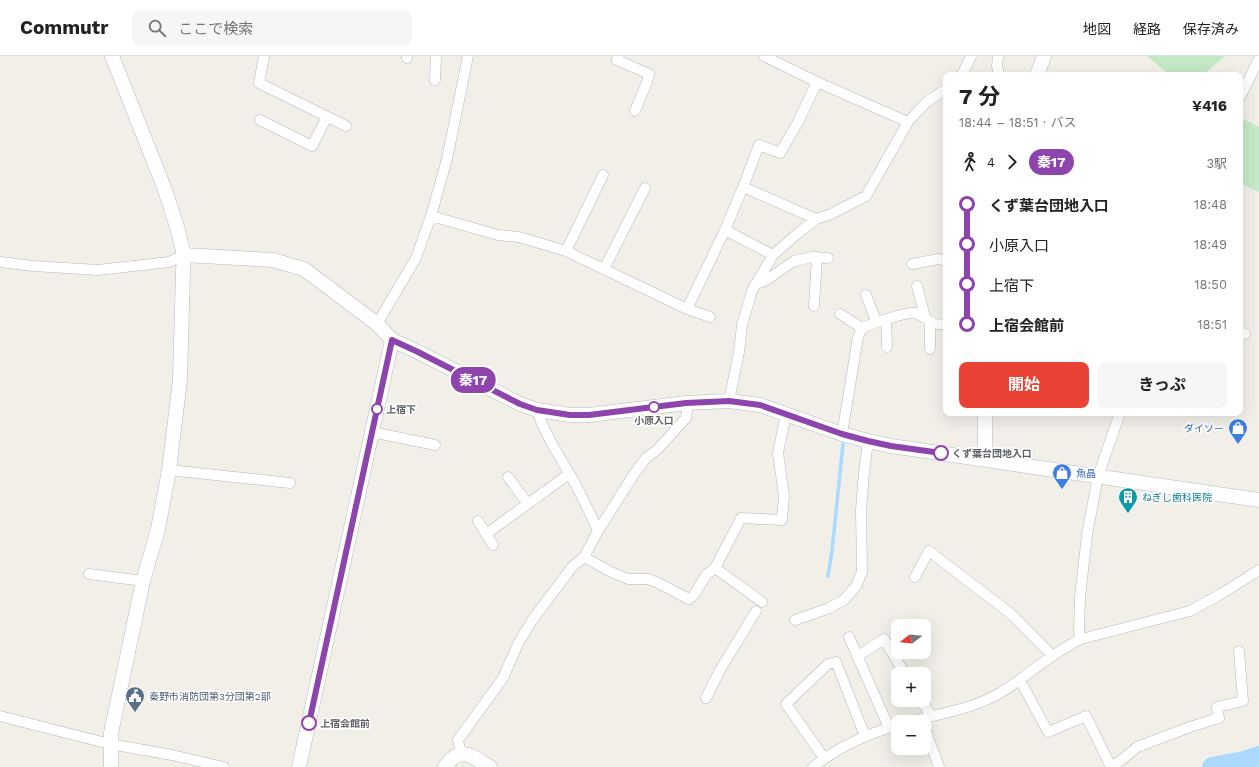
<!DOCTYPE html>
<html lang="ja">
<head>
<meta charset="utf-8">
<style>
	body { margin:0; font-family:"Work Sans","Noto Sans JP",sans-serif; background:#f6f6f6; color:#222; height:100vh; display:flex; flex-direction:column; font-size:15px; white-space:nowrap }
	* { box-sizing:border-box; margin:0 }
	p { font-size:13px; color:#767676 }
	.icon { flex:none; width:22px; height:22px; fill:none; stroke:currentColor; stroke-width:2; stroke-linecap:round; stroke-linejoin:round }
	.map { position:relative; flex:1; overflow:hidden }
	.side { position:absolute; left:943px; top:16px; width:300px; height:344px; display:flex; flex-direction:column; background:#fff; border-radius:8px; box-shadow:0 4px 16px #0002 }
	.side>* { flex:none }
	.badge { padding:0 8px; border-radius:13px; font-size:14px; line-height:26px }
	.needle { width:26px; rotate:254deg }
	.fabs { position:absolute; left:891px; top:563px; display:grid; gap:8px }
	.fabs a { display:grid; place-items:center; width:40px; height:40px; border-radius:8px; background:#fff; box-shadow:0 4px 16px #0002; font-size:20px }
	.map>.badge { position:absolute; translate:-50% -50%; box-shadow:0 0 0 2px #fff }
	.legs { display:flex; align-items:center; gap:6px; height:44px; padding:0 16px; font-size:13px }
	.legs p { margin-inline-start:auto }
	.summary { display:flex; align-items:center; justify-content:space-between; height:68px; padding:0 16px }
	h1 { font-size:22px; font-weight:700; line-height:30px }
	.action { display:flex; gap:8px; margin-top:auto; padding:8px 16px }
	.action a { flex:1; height:46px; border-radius:8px; background:#ea4335; color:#fff; font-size:16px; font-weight:700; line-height:46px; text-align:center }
	.action a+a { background:#f6f6f6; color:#222 }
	ul { padding:0 16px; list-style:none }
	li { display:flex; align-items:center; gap:14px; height:40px; font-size:15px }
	li i { display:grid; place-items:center; width:6px; height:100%; margin:0 5px; background:currentColor }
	li i::after { content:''; width:10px; height:10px; margin:-5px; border:3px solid; border-radius:50%; background:#fff }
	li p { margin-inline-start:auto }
	li:first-child i { background:linear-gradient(#0000 50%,currentColor 0) }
	li:last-child i { background:linear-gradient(currentColor 50%,#0000 0) }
	header { display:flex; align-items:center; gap:24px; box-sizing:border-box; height:56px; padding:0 20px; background:#fff; border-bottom:1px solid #e0e0e0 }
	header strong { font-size:19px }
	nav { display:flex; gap:22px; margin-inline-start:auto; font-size:14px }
	.search { width:280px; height:36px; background:#f6f6f6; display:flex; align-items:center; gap:10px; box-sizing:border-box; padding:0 14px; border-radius:8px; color:#767676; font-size:15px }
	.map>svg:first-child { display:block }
</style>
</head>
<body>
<header>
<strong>Commutr</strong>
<div class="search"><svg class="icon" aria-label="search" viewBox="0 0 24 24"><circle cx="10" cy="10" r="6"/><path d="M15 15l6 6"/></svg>ここで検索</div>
<nav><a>地図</a><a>経路</a><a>保存済み</a></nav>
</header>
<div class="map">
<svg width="1259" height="711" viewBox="0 0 1259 711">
	<rect width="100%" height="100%" fill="#f1efe8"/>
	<!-- green -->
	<path fill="#c5e8c5" d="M1147,0H1225L1203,19H1170Z
		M1243,63L1259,71V136L1240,127V67Z"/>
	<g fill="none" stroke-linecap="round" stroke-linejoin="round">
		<!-- stream -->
		<path stroke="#aadaff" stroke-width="3.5" d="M828,520L832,495L843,388"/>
		<!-- river -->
		<path stroke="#aadaff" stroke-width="20" d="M1212,711L1244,705L1259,700"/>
		<!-- street casing -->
		<g stroke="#b5b8bc" stroke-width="11">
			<path id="street" d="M264,0L259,27L346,70
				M407,0V2
				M618,0L617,4L649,18L647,26L635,55
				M764,0L817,26L908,66
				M998,0L997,10L999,19
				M962,19L971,0
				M435,24L436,0
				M1240,41L1259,3
				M260,64L312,90L327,61
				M743,131L816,163
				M431,160L498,179L519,181L566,195L687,253L710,261
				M725,174L773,199
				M566,195L603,119
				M0,206L33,210L98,214L169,206L184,199
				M912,208L939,203L946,205
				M604,213L645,132
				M755,228L765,225L794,205L812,201L828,202
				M917,230L925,261
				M866,239L876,265
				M814,250L817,201
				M687,253L725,174L743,131L759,89L780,97L798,66L817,26
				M840,258L862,272
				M886,264L887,291
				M377,268L416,202L431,160L447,103L468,0
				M1240,276L1245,278
				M930,293V266
				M729,345L739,296L742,269L752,235L773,199L797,178L816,163L831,158L866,140L908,66L918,55L927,46L946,33
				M537,354C546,383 564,406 578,433C585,447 592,461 598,475
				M372,376L435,389
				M842,378L858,281L862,272C871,268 905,256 914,257C928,260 929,271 946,268
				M169,414L290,427
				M508,421L528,448
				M478,465L493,489
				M486,478L569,418
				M584,501L611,516L628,523H648L656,526L689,543L693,540L707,518L715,512L741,462L782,464L784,440L778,397L786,358
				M715,512L762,546
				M89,518L143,525
				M915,521L929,495L1011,558L1052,599
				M795,564L827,553L844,544L856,530L862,516L861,454L864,417L868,385
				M849,581L889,672
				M1081,583L1079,576L1080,541L1087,479L1098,420L1120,357
				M858,600L884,583L905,618
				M1020,624L1048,676L1086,660L1111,711
				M706,642L720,614L756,555
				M921,644L931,660
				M0,660L110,688L172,699L224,711
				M910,666C940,657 973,653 1000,637C1028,620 1051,597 1081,583L1190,555L1221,538L1259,514
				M924,670L939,711
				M461,698L458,684L503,622L518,588L533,563L573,510L584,501L598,475L634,418L646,402L657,394L686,362L687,355L686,347
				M824,702L786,648L828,608L836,606L865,680
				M813,711C838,691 867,678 898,669
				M1111,711L1124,702L1137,691L1190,671L1219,662L1217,651L1243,645L1239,595"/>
		</g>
		<!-- secondary casing -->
		<g stroke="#b6babf" stroke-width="15">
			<path id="secondary" d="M1037,19L1044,0
				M184,199L273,204L304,213L377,268L392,284L418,296L520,348L537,354L570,359H589L686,347L729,345L760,349L842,378L868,385L891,390L1259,444
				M985,403V357
				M111,711V677L143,525L158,473L169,414L180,324L183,215L184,199L177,171L165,134L112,0
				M299,711L392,284
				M445,711C460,688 473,701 490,711"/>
		</g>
		<!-- street -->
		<use href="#street" stroke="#fff" stroke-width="10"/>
		<!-- secondary -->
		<use href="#secondary" stroke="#fff" stroke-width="14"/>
	</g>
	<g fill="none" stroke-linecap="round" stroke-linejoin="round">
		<!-- line-1 casing -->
		<g stroke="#fff" stroke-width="9">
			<path id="line-1" d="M309,667L392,284L418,296L520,348L537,354L570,359H589L686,347L729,345L760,349L842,378L868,385L891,390L941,397"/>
		</g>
		<!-- line-1 -->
		<use href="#line-1" stroke="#8e44ad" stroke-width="6"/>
	</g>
	<!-- icons -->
	<defs>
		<g id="shop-pin" transform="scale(1)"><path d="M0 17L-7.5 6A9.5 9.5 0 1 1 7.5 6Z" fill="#3f7fe0" stroke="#fff"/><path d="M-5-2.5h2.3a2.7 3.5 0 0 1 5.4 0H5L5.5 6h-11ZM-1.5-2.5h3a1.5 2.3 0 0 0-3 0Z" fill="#fff"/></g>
		<g id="building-pin" transform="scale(1)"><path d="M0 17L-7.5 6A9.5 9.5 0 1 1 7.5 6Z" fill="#0f9aa8" stroke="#fff"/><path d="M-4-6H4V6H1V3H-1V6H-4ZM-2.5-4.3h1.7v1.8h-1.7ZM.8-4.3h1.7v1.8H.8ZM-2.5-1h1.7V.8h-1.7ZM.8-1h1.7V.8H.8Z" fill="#fff"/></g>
		<g id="civic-pin" transform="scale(1)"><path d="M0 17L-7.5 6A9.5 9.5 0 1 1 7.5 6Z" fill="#5c6f8a" stroke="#fff"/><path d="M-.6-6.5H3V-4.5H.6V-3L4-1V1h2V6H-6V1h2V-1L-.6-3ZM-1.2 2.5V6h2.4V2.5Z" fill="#fff"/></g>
	</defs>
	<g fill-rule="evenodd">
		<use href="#shop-pin" x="1238" y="372"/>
		<use href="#shop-pin" x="1062" y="417"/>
		<use href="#building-pin" x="1128" y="441"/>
		<use href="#civic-pin" x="135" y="640"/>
	</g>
	<!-- markers -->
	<g fill="#fff" stroke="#8e44ad" stroke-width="2">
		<circle cx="654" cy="351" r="5"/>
		<circle cx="377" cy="353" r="5"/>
		<circle cx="941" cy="397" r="7"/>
		<circle cx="309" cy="667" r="7"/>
	</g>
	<g text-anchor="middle" stroke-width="3.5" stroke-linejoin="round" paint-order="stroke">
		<!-- stop labels -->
		<g font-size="10" font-weight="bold" fill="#5f6368" stroke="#fff" text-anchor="start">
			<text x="386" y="357">上宿下</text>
			<text x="654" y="368" text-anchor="middle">小原入口</text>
			<text x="952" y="401">くず葉台団地入口</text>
			<text x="320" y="671">上宿会館前</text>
		</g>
		<!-- shop labels -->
		<g font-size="10" fill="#366cbe" stroke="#fff" text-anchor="end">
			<text x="1224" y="376">ダイソー</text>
			<text x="1076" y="421" text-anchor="start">魚晶</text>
		</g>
		<!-- culture labels -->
		<g font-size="10" fill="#0d838f" stroke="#fff" text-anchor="start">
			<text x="1142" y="445">ねぎし歯科医院</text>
		</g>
		<!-- service labels -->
		<g font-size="10" fill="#4e5e75" stroke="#fff" text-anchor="start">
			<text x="149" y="644">秦野市消防団第3分団第2部</text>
		</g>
	</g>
</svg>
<div class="fabs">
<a><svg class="needle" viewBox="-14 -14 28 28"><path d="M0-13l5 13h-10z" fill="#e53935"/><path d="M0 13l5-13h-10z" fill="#767676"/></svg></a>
<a>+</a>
<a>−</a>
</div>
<b class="badge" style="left:473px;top:324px;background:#8e44ad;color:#fff">秦17</b>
<section class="side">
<div class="summary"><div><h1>7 分</h1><p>18:44 – 18:51 · バス</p></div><b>¥416</b></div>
<div class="legs"><svg class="icon" aria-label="walk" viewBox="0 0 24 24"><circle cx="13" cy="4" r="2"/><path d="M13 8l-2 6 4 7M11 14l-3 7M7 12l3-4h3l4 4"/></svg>4<svg class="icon" aria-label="forward" viewBox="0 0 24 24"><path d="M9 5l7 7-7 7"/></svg><b class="badge" style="background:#8e44ad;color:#fff">秦17</b><p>3駅</p></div>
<ul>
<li><i style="color:#8e44ad"></i><b>くず葉台団地入口</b><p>18:48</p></li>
<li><i style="color:#8e44ad"></i><span>小原入口</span><p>18:49</p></li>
<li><i style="color:#8e44ad"></i><span>上宿下</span><p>18:50</p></li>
<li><i style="color:#8e44ad"></i><b>上宿会館前</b><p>18:51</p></li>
</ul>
<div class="action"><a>開始</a><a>きっぷ</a></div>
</section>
</div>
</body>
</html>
